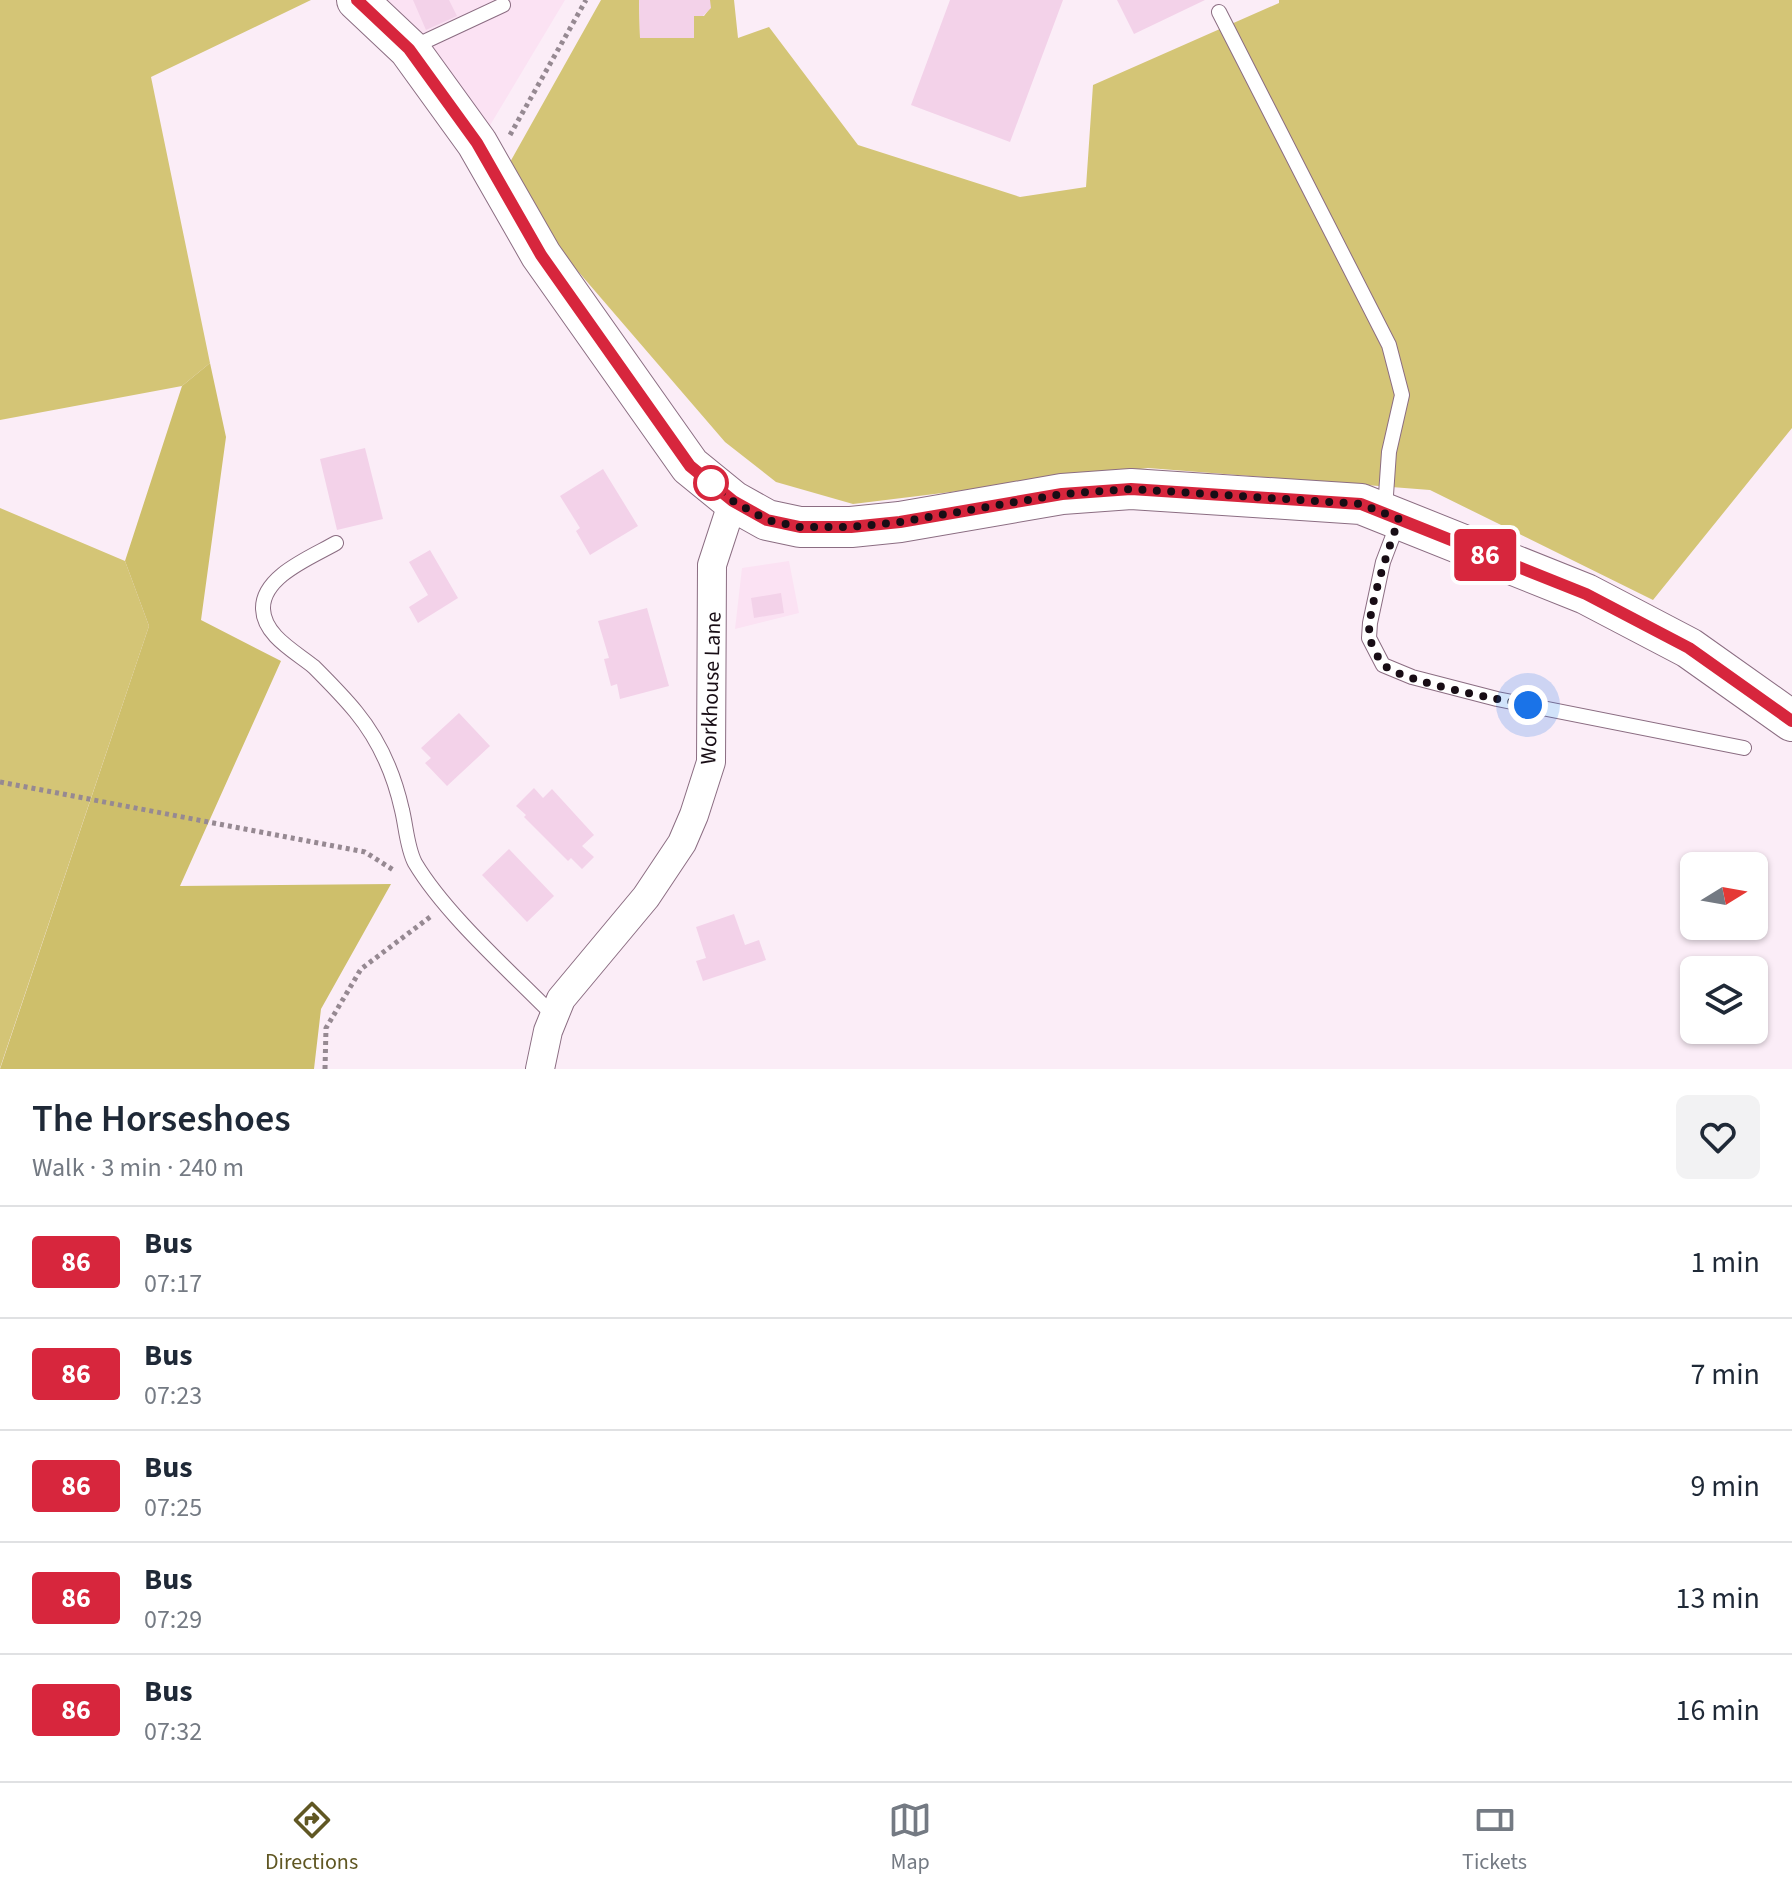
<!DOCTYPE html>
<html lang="en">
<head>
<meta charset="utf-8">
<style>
	body { margin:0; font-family:"Source Sans 3",sans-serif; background:#f2f2f3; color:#1f2937; height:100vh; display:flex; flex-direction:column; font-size:30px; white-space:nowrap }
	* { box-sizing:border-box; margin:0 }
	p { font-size:26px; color:#747a83 }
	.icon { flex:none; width:44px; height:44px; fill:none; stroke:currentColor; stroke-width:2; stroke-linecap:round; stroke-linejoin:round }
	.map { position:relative; height:1069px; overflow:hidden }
	.sheet { display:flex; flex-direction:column; background:#fff; flex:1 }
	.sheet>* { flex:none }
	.badge { padding:0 16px; border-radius:6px; font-size:28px; line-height:52px }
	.needle { width:52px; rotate:79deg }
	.fabs { position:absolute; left:1680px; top:852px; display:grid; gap:16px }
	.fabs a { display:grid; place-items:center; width:88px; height:88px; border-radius:12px; background:#fff; box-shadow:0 2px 6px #0004; font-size:40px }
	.you { position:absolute; width:40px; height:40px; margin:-20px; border:6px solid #fff; border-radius:50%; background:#1a73e8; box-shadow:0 0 0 12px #1a73e833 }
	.map>.badge { position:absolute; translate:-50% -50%; box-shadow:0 0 0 4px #fff }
	.round { display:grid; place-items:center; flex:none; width:84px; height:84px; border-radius:12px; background:#f2f2f3 }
	.head { display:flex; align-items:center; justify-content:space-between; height:136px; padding:0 32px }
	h1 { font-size:38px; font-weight:600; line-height:60px }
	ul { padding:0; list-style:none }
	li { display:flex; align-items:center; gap:24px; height:112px; padding:0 32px; border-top:2px solid #e0e1e3 }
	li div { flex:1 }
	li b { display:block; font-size:30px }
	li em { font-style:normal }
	li .badge { min-width:88px; font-weight:700; text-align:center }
	.tab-bar { display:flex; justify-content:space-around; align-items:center; height:112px; border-top:2px solid #e0e1e3; background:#fff; font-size:22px; color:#747a83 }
	.tab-bar a { display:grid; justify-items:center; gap:4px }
	.tab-bar .active { color:#605723 }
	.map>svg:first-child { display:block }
</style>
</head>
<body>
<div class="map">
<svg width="1792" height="1069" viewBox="0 0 1792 1069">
	<rect width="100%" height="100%" fill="#fbedf7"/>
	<!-- built -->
	<path fill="#fbe2f3" d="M373,0H565L486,132Z
		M789,561L799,613L735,629L742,568Z"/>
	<!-- green -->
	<path fill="#d4c576" d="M0,0H311L151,77L210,363L182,386L0,420Z
		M601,0H639L640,38L694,37V16H704L710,8V0H734L738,38L769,27L858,145L1020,197L1086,187L1093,85L1279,3V0H1792V428L1653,600L1430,490L1148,468L853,504L776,482L725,442L570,262L505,171Z
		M0,508L125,561L149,626L0,1068Z"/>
	<!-- forest -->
	<path fill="#cebf6b" d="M210,363L226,437L201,620L281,661L180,886L391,884L321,1009L314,1069H0L149,626L125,561L182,386Z"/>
	<!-- building -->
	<path fill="#f3d2e9" d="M413,0H449L457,16L426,30Z
		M639,0H710L711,8L703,16H694V38H640Z
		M950,0H1063L1010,142L911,105Z
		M1117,0H1205L1134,34Z
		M365,448L383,519L337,530L320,459Z
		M603,469L638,526L590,555L576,531L580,528L560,496Z
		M430,550L458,598L418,623L409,607L428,595L409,562Z
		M781,593L784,613L754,618L751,598Z
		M647,608L669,686L620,699L617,684L611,686L604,659L609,658L598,621Z
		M459,713L490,746L447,786L425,763L431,758L421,748Z
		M534,788L543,798L552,789L594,835L582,846L594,857L582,869L571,858L568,861L524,817L526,815L516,806Z
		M509,849L554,896L527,922L482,875Z
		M734,914L745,945L759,940L766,960L703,981L696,961L706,958L696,927Z"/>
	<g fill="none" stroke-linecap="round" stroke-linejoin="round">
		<!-- lane casing -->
		<g stroke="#8b6d82" stroke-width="16">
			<path id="lane" d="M1219,12L1389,345L1402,395L1389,452L1385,509
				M413,47L503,5
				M1399,520L1383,562L1370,623L1369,638L1383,665L1412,677L1497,699L1744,748
				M336,543C312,557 262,576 263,609C264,636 296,652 314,667C328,681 343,696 356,712C379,740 394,774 402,810C406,826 407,848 415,863C446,915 511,972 554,1016"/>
		</g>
		<!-- street casing -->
		<g stroke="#8b6d82" stroke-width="30">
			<path id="street" d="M540,1069L548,1031L561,999L646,897L682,843L694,815L711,762L712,565L733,501"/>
		</g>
		<!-- secondary casing -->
		<g stroke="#8b6d82" stroke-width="42">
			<path id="secondary" d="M357,0L409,49L477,143L541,255L690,466L733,501L767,520L800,527H851L900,522L1062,494L1131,489L1361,504L1586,594L1689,648L1792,721"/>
		</g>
		<!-- path -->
		<path stroke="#968992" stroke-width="5" stroke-dasharray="4 4" stroke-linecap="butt" d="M510,135L586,0
			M0,782L365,852L395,871
			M325,1069L326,1028L361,969L430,917"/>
		<!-- lane -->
		<use href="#lane" stroke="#fff" stroke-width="14"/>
		<!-- street -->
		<use href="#street" stroke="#fff" stroke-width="28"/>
		<!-- secondary -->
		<use href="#secondary" stroke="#fff" stroke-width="40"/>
	</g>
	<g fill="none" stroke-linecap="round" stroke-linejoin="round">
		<!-- line casing -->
		<g stroke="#fff" stroke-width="18">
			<path id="line" d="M357,0L409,49L477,143L541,255L690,466L733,501L767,520L800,527H851L900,522L1062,494L1131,489L1361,504L1586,594L1689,648L1792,721"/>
		</g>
		<!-- line -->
		<use href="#line" stroke="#d7263d" stroke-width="12"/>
		<!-- walk -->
		<path stroke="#180d15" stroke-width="8" stroke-dasharray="0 14.4" d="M711,483L733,501L767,520L800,527H851L900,522L1062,494L1131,489L1361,504L1399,519C1391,542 1364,618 1370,639C1372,646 1379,661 1385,666C1408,683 1497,699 1528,705"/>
	</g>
	<!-- markers -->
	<circle fill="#fff" stroke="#d7263d" stroke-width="4" cx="711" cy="483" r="16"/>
	<g text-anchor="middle" stroke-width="6" stroke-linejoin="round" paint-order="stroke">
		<!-- street labels -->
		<g font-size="22" fill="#180d15" stroke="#fff">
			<text transform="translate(710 688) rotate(-88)" y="8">Workhouse Lane</text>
		</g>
	</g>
</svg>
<div class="fabs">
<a><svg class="needle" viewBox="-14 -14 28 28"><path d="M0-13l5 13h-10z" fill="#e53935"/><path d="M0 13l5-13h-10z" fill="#747a83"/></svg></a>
<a><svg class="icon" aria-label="layers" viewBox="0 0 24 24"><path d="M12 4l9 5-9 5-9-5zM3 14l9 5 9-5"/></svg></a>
</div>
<div class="you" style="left:1528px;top:705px"></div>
<b class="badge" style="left:1485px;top:555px;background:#d7263d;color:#fff">86</b>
</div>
<section class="sheet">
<div class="head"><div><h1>The Horseshoes</h1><p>Walk · 3 min · 240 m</p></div><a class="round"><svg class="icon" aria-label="heart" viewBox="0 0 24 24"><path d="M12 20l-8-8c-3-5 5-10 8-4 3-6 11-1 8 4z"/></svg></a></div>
<ul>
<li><span class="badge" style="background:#d7263d;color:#fff">86</span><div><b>Bus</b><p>07:17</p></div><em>1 min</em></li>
<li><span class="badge" style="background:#d7263d;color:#fff">86</span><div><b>Bus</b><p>07:23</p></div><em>7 min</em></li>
<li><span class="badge" style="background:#d7263d;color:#fff">86</span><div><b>Bus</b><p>07:25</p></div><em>9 min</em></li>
<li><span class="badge" style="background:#d7263d;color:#fff">86</span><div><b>Bus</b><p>07:29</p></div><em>13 min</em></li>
<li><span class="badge" style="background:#d7263d;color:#fff">86</span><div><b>Bus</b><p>07:32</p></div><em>16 min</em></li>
</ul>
</section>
<nav class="tab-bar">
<a class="active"><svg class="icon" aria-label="directions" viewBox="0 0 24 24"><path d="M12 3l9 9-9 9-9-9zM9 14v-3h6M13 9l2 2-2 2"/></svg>Directions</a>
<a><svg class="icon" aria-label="map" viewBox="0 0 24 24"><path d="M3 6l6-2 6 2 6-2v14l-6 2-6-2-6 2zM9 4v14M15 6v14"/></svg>Map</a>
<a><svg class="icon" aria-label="tickets" viewBox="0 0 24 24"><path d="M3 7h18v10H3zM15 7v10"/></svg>Tickets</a>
</nav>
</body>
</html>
